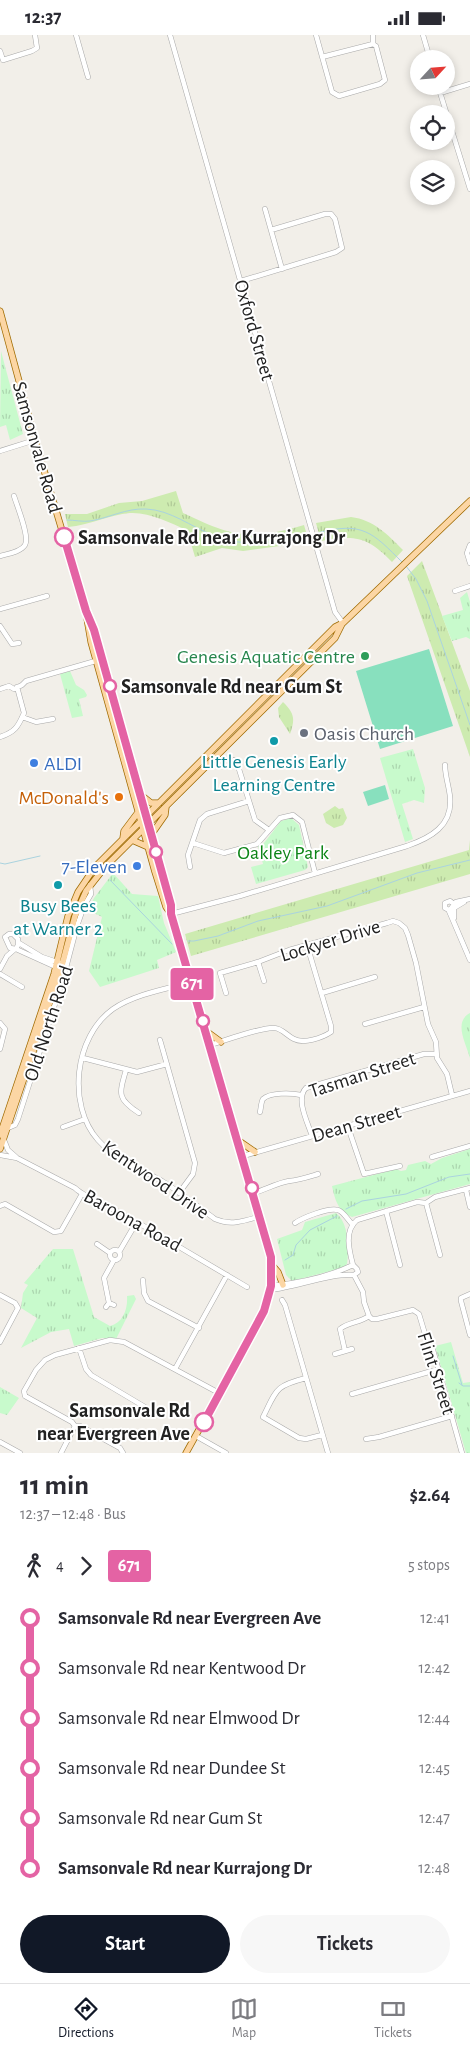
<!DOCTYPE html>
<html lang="en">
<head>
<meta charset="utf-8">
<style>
	body { margin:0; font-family:"Alegreya Sans",sans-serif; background:#f7f7f7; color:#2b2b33; height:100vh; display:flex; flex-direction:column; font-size:19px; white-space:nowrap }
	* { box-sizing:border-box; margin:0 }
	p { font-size:16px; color:#7c7c81 }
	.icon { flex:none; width:28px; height:28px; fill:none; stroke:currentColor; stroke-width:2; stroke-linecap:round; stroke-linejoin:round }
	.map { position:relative; height:1418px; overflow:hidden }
	.side { display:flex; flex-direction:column; background:#fff; flex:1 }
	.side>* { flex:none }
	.badge { padding:0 10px; border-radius:4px; font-size:18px; line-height:32px }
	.needle { width:32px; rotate:64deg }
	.tools { position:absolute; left:410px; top:15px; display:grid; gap:10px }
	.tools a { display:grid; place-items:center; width:45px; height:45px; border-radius:50%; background:#fff; box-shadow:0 2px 8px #0003; font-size:25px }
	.map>.badge { position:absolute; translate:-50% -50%; box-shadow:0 0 0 2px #fff }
	.legs { display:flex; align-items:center; gap:8px; height:55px; padding:0 20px; font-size:16px }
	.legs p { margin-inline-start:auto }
	.overview { display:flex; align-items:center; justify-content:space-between; height:85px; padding:0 20px }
	h1 { font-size:28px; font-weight:600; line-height:38px }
	.cta { display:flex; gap:10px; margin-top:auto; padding:10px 20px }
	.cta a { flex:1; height:58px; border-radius:30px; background:#111827; color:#fff; font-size:20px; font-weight:600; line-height:58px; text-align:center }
	.cta a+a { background:#f7f7f7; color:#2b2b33 }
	ul { padding:0 20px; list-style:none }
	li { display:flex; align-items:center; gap:18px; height:50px; font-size:19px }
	li i { display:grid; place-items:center; width:8px; height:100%; margin:0 6px; background:currentColor }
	li i::after { content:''; width:12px; height:12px; margin:-6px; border:4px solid; border-radius:50%; background:#fff }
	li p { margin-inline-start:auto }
	li:first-child i { background:linear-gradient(#0000 50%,currentColor 0) }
	li:last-child i { background:linear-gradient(currentColor 50%,#0000 0) }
	.status { display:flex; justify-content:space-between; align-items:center; height:35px; padding:0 25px; background:#fff; direction:ltr }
	.status svg { height:14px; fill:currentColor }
	.menu { display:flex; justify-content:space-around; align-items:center; height:70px; border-top:1px solid #e1e1e2; background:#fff; font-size:14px; color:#7c7c81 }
	.menu a { display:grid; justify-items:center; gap:2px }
	.menu .current { color:#111827 }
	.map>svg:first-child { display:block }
</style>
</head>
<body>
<div class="status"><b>12:37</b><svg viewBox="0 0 49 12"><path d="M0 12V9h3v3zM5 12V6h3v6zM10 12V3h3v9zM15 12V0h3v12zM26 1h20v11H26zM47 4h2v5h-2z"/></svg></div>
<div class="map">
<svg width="470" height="1418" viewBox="0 0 470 1418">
	<defs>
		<pattern id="grass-tufts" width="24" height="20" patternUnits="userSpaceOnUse" patternTransform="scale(1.25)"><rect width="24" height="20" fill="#cdebb0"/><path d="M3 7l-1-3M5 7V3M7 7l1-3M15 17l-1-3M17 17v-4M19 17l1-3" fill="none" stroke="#b0c997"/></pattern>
		<pattern id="park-tufts" width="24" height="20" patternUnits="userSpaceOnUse" patternTransform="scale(1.25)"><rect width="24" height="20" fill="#c8facc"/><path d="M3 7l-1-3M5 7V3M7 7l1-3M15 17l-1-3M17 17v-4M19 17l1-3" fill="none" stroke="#acd6af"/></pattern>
	</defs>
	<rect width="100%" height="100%" fill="#f2efe9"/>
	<!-- grass -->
	<path fill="url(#grass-tufts)" d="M176,456L183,478C234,502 249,506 304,490L309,507L243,516L222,513L195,522L187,495C170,488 150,477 130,478C109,480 90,490 68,492L65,479H87L119,468L142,466Z
		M351,482C374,485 387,499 403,515L392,527C367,501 355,500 321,506L316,488Z
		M422,526L470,656V722L407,541Z
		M283,667C295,679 295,684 290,699L279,682L278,673Z
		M335,771L339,774L343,773L347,783L343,790L334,793L326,788L323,779Z
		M470,805V839L191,921L185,899L469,815Z"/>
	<!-- park -->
	<path fill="url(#park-tufts)" d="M1,316L23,399L10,405L6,390L0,392Z
		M467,557L470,567V604L466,602L452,606L442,581L463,575L460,563Z
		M70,636L76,650L84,655L87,660L86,662L79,664L83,681L72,683L60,639Z
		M413,714L425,753L424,768L414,765L402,769L413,804L405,807L380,723Z
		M291,783L299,790L308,832L305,835L256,849L251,832L263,829L258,811L264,808L281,786Z
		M113,838L132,859L158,861L164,888L176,917L157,925L159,933L100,952L89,936L102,882L88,875L94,863Z
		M470,978V1023C466,1008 453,987 470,978Z
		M470,1114V1149L352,1182C338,1176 335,1165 332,1151L396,1134L401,1136L406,1135L408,1130L425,1126L431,1129L442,1123Z
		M336,1178C349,1188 349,1214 347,1229L342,1233L292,1246L286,1240L277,1204L302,1195L305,1187Z
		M53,1214H73L94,1282L110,1291C123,1288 128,1274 127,1261L134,1260L136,1264L116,1304L102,1303L74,1311L69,1294L51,1297L21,1313L37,1283L21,1273L23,1258L28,1250L24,1248Z
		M451,1307L463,1348L470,1347V1418H466L435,1311Z
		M0,1352L19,1363L7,1380L0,1378Z"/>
	<!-- pitch -->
	<path fill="#88e0be" d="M429,614L453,691L380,714L356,636Z
		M385,750L389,764L368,771L363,757Z"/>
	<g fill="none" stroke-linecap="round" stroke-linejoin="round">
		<!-- stream -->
		<path stroke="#aad3df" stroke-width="1" d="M67,485C74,485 83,487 90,486C109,483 126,473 146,474C171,475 191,492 213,500C249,514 271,507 307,500
			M317,498C363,486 372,497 403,528
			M406,531L416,544L427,566L470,690
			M0,828L5,829L40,821
			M110,845L172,909
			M188,906H194L218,901L258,886L327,871L417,838L470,825
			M346,1174L362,1166L406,1159L449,1142L470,1139
			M285,1225L293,1220L296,1210L310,1195L337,1181
			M453,1321L462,1350
			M459,1348L463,1351H470"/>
		<!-- minor casing -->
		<g stroke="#a9a9a9" stroke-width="5.5">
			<path id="minor" d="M76,0L88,42
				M170,0L335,577L343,588
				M316,0L332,57L339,61L380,49L385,45L376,11L373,9L322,22
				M423,0L430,24
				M373,9V0
				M0,16L3,25L32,16L37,13L35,0
				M438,51L470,154
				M440,58L470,49
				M265,174L282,234
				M241,246L336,217L342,213L335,184L331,179H325L271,195
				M0,416L35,405
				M470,510L467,518L470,528
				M0,521C7,519 21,517 25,510C30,502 17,471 14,461
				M455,556L470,551
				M0,574L47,561
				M0,591L12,609L19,608
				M0,654L9,651L14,654L22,650L26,646L99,625
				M22,682L36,687L53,684
				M0,702C15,697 18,692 24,678L17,652
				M234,725L238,731L255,785L269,795
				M193,808L224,818L257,809L280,783L293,780L302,787L315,838
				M190,832L188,820L200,785L207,779L249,766
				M470,864L456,867L449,876L470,925
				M451,876L445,873V868L450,866L455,870
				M171,879L240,861L407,811C430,803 453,791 450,762C449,751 445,741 445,730
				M454,883V873L464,867
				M9,899H13L18,904V910L16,914L10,913L5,902Z
				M19,908L42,922L60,928
				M16,914L58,933
				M258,927L264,946
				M0,934L7,921L15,914
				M0,939L22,952
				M192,947C166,954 135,959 113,974C74,1002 67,1070 98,1105C115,1124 140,1134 162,1146C180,1157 197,1171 215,1184C231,1191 244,1186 261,1181
				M226,958L220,938L258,927L289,915L387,888L393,886L399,888L405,893L408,900L416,928L428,989L436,1007L437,1023L447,1039L452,1060
				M322,958L375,942
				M0,988L5,994L0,1014
				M365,989L424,972
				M160,1005L195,1128L193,1139L179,1158
				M210,1010C224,1006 261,992 274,993C282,993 287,1001 294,1004C304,1009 322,1003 331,997V991L307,910
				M83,1023L137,1037L167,1029
				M126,1035C119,1059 117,1064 139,1078
				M260,1077C261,1073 261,1067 263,1064C270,1057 292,1058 301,1060
				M63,1092L85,1084
				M348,1092L364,1139L400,1131
				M8,1093L15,1090L18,1084L63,944L77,891L84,871L91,859L90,850
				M312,1101C308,1088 295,1064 306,1053L424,1019H436
				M4,1105L8,1115L16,1122
				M0,1120L17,1123L75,1153C90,1167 118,1173 136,1188L142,1190L247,1252
				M243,1121L470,1056
				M432,1122L470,1111
				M466,1155L470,1172
				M254,1158C264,1155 280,1147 289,1146C299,1145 308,1142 318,1139
				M426,1168L440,1220
				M0,1171L5,1169L54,1197L61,1196L82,1159
				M386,1176L400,1230
				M295,1188C302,1183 329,1172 338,1175C343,1176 348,1185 352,1189
				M97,1209L110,1218
				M110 1220a5 5 0 1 1 10 0a5 5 0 1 1-10 0Z
				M119,1217L136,1188
				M353,1230C349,1215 344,1196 357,1185L417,1167L426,1168L435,1162L470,1153
				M354,1240L363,1257L364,1267L369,1281
				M143,1245L144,1258L148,1266L199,1293
				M271,1251C299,1248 328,1242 353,1230
				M270,1255C296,1252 331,1238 354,1240L358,1237L357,1234L353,1230
				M470,1259L461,1263V1266L470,1300
				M0,1260L15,1268L18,1273L0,1307
				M282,1265L285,1270L328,1418
				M109,1268L104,1243L114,1225
				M106,1272L109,1268L114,1270
				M369,1281L372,1284H377L413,1275L419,1279L425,1299L433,1315L462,1418
				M79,1313L86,1334L91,1340L150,1375
				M345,1316L340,1294C348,1287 360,1288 369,1281
				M335,1319L352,1314
				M175,1334L227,1240
				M306,1343C275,1351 277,1354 263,1382L299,1403L306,1404L322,1400
				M352,1359L439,1334
				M196,1401L226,1418
				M366,1404L379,1402L452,1381
				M0,1407L20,1418
				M61,1418L75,1391
				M123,1418L120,1413L80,1391H75L72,1387L25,1361L24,1356L36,1335L45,1325L55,1320L110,1305L124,1307L219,1358"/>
		</g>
		<!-- major casing -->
		<g stroke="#a06b00" stroke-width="7">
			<path id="major" d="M0,276L35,405L86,576L93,595L171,870V879L271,1222V1251L261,1283L186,1418
				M86,578L91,607L155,837L166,872L171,879
				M141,760L151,768H159
				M151,800L165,780L166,772
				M123,803L124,796L139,776
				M132,805L148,812
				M206,996L221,1007
				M0,1100L54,939L68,881L78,857L95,832L335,592L343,588L470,466
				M239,1106L255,1117
				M0,1114L61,934L75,881L86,856L105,832L335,603L342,589
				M272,1230L278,1237L283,1250"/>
		</g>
		<!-- minor -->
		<use href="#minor" stroke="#fff" stroke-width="4.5"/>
		<!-- major -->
		<use href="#major" stroke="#fcd6a4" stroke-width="5.5"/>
	</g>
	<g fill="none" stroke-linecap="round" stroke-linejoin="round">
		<!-- line-1 casing -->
		<g stroke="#fff" stroke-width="11">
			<path id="line-1" d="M64,502L86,576L94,595L171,870V879L271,1222V1251L264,1276L204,1387"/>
		</g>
		<!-- line-1 -->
		<use href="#line-1" stroke="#e463a4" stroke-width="8"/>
	</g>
	<!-- markers -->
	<g fill="#fff" stroke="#e463a4" stroke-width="2.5">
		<circle cx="64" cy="502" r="9"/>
		<circle cx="110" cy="651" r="6"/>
		<circle cx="156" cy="817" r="6"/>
		<circle cx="203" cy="986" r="6"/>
		<circle cx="252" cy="1153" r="6"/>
		<circle cx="204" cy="1387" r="9"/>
	</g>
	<circle fill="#2e9e5b" stroke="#fff" stroke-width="2" cx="365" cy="621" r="5"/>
	<circle fill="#6b7280" stroke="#fff" stroke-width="2" cx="304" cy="698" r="5"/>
	<g fill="#0f9aa8" stroke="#fff" stroke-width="2">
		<circle cx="274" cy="706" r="5"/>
		<circle cx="58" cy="850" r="5"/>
	</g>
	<g fill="#3f7fe0" stroke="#fff" stroke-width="2">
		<circle cx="34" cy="728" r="5"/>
		<circle cx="137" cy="831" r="5"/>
	</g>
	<circle fill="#e8710a" stroke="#fff" stroke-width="2" cx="119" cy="762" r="5"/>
	<g text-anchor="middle" stroke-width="4" stroke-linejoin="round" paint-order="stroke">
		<!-- street labels -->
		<g font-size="20" fill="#222" stroke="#fff">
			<text transform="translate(255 295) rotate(74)" y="7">Oxford Street</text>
			<text transform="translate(38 412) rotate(74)" y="7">Samsonvale Road</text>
			<text transform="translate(330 905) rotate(-17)" y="7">Lockyer Drive</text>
			<text transform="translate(48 988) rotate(-72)" y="7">Old North Road</text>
			<text transform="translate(362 1039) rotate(-18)" y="7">Tasman Street</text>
			<text transform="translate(356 1088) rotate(-16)" y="7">Dean Street</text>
			<text transform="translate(156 1144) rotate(34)" y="7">Kentwood Drive</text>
			<text transform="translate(133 1185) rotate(29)" y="7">Baroona Road</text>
			<text transform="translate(437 1338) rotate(72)" y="7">Flint Street</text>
		</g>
		<!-- stop labels -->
		<g font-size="20" font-weight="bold" fill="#222" stroke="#fff" text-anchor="start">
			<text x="78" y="509">Samsonvale Rd near Kurrajong Dr</text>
			<text x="121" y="658">Samsonvale Rd near Gum St</text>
			<text x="190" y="1382" text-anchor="end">Samsonvale Rd<tspan x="190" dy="23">near Evergreen Ave</tspan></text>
		</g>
		<!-- leisure labels -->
		<g font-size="20" fill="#27864d" stroke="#fff" text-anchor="end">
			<text x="355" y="628">Genesis Aquatic Centre</text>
		</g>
		<!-- worship labels -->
		<g font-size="20" fill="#5b616d" stroke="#fff" text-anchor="start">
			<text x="314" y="705">Oasis Church</text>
		</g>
		<!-- culture labels -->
		<g font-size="20" fill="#0d838f" stroke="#fff">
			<text x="274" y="733">Little Genesis Early<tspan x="274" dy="23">Learning Centre</tspan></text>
			<text x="58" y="877">Busy Bees<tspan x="58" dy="23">at Warner 2</tspan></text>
		</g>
		<!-- shop labels -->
		<g font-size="20" fill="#366cbe" stroke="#fff" text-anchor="start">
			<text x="44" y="735">ALDI</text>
			<text x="127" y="838" text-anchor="end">7-Eleven</text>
		</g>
		<!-- food labels -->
		<g font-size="20" fill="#c56008" stroke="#fff" text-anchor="end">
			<text x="109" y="769">McDonald's</text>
		</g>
		<!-- park labels -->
		<g font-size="20" fill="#0c8416" stroke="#fff">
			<text x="283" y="824">Oakley Park</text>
		</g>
	</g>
</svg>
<div class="tools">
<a><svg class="needle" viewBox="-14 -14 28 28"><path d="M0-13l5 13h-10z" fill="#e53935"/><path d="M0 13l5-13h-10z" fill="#7c7c81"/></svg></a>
<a><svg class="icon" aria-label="locate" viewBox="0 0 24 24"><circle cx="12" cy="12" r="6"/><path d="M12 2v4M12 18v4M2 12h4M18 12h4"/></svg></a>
<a><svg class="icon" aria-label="layers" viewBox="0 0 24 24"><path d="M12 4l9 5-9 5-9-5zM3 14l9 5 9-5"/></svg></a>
</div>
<b class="badge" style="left:192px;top:949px;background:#e463a4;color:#fff">671</b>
</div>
<section class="side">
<div class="overview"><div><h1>11 min</h1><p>12:37 – 12:48 · Bus</p></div><b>$2.64</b></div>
<div class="legs"><svg class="icon" aria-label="walk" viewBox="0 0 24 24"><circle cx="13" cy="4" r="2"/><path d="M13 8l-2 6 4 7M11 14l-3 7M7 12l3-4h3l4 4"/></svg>4<svg class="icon" aria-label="forward" viewBox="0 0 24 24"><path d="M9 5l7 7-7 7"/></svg><b class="badge" style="background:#e463a4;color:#fff">671</b><p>5 stops</p></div>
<ul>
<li><i style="color:#e463a4"></i><b>Samsonvale Rd near Evergreen Ave</b><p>12:41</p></li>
<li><i style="color:#e463a4"></i><span>Samsonvale Rd near Kentwood Dr</span><p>12:42</p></li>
<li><i style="color:#e463a4"></i><span>Samsonvale Rd near Elmwood Dr</span><p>12:44</p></li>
<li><i style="color:#e463a4"></i><span>Samsonvale Rd near Dundee St</span><p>12:45</p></li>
<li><i style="color:#e463a4"></i><span>Samsonvale Rd near Gum St</span><p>12:47</p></li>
<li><i style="color:#e463a4"></i><b>Samsonvale Rd near Kurrajong Dr</b><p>12:48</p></li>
</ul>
<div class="cta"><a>Start</a><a>Tickets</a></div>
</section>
<nav class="menu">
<a class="current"><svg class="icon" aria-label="directions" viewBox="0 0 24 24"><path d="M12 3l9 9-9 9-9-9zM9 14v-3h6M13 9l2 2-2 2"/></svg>Directions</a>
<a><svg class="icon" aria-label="map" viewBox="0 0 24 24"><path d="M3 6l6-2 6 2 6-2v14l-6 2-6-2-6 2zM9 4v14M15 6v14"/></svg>Map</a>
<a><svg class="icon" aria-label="tickets" viewBox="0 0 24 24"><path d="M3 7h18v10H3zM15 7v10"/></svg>Tickets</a>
</nav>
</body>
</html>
